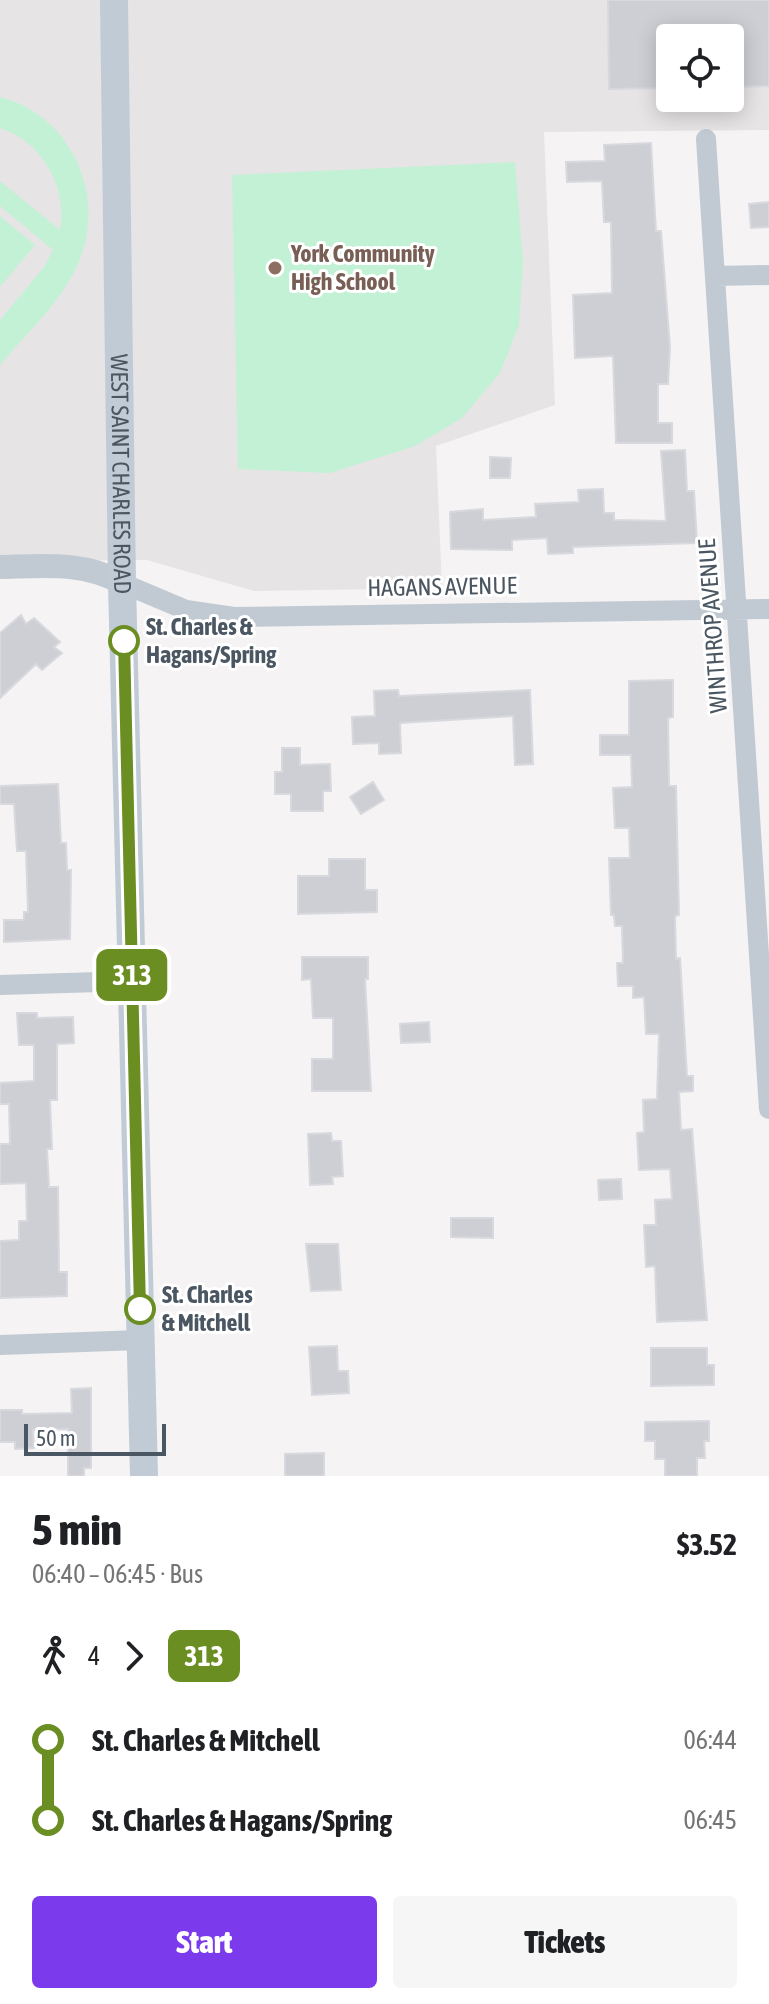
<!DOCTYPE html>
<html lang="en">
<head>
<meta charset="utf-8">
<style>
	body { margin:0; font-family:"Asap Condensed",sans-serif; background:#f6f6f6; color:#202124; height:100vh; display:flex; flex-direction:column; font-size:30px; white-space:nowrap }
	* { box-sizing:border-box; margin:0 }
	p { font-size:26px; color:#757577 }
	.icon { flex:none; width:44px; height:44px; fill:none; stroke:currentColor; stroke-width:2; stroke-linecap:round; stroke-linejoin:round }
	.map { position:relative; height:1476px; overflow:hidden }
	.drawer { display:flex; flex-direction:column; background:#fff; flex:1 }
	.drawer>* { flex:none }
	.badge { padding:0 16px; border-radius:12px; font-size:28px; line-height:52px }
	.tools { position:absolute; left:656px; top:24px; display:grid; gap:16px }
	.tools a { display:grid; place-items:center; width:88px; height:88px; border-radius:8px; background:#fff; box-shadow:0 4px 20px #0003; font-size:40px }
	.scale { position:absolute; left:24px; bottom:20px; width:142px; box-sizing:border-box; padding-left:8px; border:4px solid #4a5661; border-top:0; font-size:22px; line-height:28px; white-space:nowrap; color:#4a5661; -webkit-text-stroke:6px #fff; paint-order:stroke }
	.map>.badge { position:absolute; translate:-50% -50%; box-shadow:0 0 0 4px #fff }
	.legs { display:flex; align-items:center; gap:12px; height:88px; padding:0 32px; font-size:26px }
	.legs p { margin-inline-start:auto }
	.summary { display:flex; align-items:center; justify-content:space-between; height:136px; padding:0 32px }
	h1 { font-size:44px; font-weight:800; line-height:60px }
	.primary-button { display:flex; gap:16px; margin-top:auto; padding:16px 32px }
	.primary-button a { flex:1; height:92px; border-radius:8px; background:#7c3aed; color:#fff; font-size:32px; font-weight:800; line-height:92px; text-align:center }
	.primary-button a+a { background:#f6f6f6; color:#202124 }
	ul { padding:0 32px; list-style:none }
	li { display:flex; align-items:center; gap:28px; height:80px; font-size:30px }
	li i { display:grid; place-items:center; width:12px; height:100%; margin:0 10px; background:currentColor }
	li i::after { content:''; width:20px; height:20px; margin:-10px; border:6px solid; border-radius:50%; background:#fff }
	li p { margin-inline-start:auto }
	li:first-child i { background:linear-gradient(#0000 50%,currentColor 0) }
	li:last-child i { background:linear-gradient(currentColor 50%,#0000 0) }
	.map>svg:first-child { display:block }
</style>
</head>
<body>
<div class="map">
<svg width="769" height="1476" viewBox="0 0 769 1476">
	<rect width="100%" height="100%" fill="#f5f3f3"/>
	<!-- education -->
	<path fill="#e6e4e5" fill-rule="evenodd" d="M0,0H769V130L544,132L555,405L436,446L442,588L254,591L147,560L0,561ZM670,38H730V98H670Z"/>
	<!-- green -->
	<path fill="#c3f1d5" d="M0,97C74,116 109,200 76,268C59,304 25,335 0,365V320L44,267L53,250L0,206V181L60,230C68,188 42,141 0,128Z
		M515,162L523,262L519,325L500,373L462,418L415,446L330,473L238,469L232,175Z
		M0,216L35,245L0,287Z"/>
	<!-- building -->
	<path fill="#cdcfd5" stroke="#d7d9de" stroke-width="2" d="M608,0H769V86L730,87V38H670V88L609,89Z
		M651,143L656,231H661L670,347L668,384H658V423H672V443H616L613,356L575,358L573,295L612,293L611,222H604L602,181L567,182L566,162L605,161L604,145Z
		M769,202V227L751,228L749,204Z
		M685,450L687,491H694L697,543L573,547V553L548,554L547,538L512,540V550L451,549L450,512L483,509V520L536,517L535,504L579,502L578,490L603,489L604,513H614V520L666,521L661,451Z
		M490,457L511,458L510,478H490Z
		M21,615L26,624L34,618L60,642L54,647L62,653L42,670L36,664L0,698V633Z
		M673,680V717L668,718L669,786H676L679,915L675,916L676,959L680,958L687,1076H693V1091L679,1092L681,1130L692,1129L707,1320L657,1322L655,1266L646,1267L644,1225H656L655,1200L672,1199L670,1169L639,1170L637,1133L644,1132L643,1100L657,1099L659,1034H646L644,997L633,998V986H618L617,963H623L622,926H615L614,915H611L609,858H630L629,828H615L613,788L632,787L631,755H600V735H629V681Z
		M398,690L399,696L530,690L533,764L515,765L513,716L400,723L401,753L379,754V743L353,744L352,717L375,716L374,691Z
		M282,748H300V765L330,764L331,791H323V811H291V794H275V772H282Z
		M373,782L384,800L361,814L350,797Z
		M58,784L61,843H66L67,870H71L70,939L4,942V920H24V912H28L26,851H17L14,804H0V786Z
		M329,859H365V890H377V912L298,914V876H329Z
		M302,957H368V979H365L371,1091H312V1059H333V1018H313L311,979L302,980Z
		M17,1013H37V1018L73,1017L74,1043L57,1044V1100H50L52,1149H47L49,1187H58L59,1272H67V1296L0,1298V1241L19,1240V1221H27L26,1183L0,1184V1144H10L9,1104H0V1083L34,1081V1045H19Z
		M429,1022L430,1042L401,1043L400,1024Z
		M331,1133L332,1141H341L343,1176L332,1177L333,1184L310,1185L308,1134Z
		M621,1179L622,1199L599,1200L598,1180Z
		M451,1218H493V1238L451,1237Z
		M306,1244H338L341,1290L311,1291Z
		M337,1346L338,1371H348L349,1393L312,1395L309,1347Z
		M651,1348H707V1365H714V1385L651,1386Z
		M91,1388V1468H84V1476H68V1429L33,1430L34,1448L15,1449V1442H0V1410H22V1414L72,1413L71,1389Z
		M709,1421V1441H704L705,1458H697V1476H665V1459H655V1441H645V1422Z
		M324,1453V1476H285V1454Z"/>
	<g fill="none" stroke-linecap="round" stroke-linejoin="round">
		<!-- minor -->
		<path stroke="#c1cad2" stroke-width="20" d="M706,139L769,1109
			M715,276L769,275
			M122,583L186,610L234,617L769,609
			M0,985L132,981
			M0,1345L140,1340"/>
		<!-- tertiary -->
		<path stroke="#c1cad2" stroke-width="24" d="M0,567C42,566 84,561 122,583"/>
		<!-- secondary -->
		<path stroke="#c1cbd6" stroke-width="28" id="s1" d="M114,0L122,583L144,1476"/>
	</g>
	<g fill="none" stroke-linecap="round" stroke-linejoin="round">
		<!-- line-1 casing -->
		<g stroke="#fff" stroke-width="18">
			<path id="line-1" d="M124,641L140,1309"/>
		</g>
		<!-- line-1 -->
		<use href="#line-1" stroke="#6b8e23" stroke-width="12"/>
	</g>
	<!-- markers -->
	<circle fill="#8d6e63" stroke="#fff" stroke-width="3" cx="275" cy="268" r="8"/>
	<g fill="#fff" stroke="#6b8e23" stroke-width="4">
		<circle cx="124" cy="641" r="14"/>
		<circle cx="140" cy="1309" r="14"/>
	</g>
	<g text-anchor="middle" stroke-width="6" stroke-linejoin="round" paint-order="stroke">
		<!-- education labels -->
		<g font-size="24" font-weight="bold" fill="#785e54" stroke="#fff" text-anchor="start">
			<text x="291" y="262">York Community<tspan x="291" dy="28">High School</tspan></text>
		</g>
		<!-- street labels -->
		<g font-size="24" fill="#4a5661" stroke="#fff">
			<text dy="8" stroke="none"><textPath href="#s1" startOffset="474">WEST SAINT CHARLES ROAD</textPath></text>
			<text transform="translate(442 587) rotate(-1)" y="8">HAGANS AVENUE</text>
			<text transform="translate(713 626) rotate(-94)" y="8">WINTHROP AVENUE</text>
		</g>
		<!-- stop labels -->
		<g font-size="24" font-weight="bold" fill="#4a5661" stroke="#fff" text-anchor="start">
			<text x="146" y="635">St. Charles &amp;<tspan x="146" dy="28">Hagans/Spring</tspan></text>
			<text x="162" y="1303">St. Charles<tspan x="162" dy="28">&amp; Mitchell</tspan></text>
		</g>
	</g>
</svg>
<div class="tools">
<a><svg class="icon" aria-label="locate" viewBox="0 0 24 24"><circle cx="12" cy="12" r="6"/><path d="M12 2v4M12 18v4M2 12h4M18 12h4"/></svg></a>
</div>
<div class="scale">50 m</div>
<b class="badge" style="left:132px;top:975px;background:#6b8e23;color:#fff">313</b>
</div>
<section class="drawer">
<div class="summary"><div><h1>5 min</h1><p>06:40 – 06:45 · Bus</p></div><b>$3.52</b></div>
<div class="legs"><svg class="icon" aria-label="walk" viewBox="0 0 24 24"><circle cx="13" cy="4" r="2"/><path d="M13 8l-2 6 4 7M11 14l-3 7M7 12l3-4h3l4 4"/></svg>4<svg class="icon" aria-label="forward" viewBox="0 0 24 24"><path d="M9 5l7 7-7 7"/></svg><b class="badge" style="background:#6b8e23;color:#fff">313</b></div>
<ul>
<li><i style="color:#6b8e23"></i><b>St. Charles &amp; Mitchell</b><p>06:44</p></li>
<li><i style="color:#6b8e23"></i><b>St. Charles &amp; Hagans/Spring</b><p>06:45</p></li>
</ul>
<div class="primary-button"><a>Start</a><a>Tickets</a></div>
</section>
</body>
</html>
